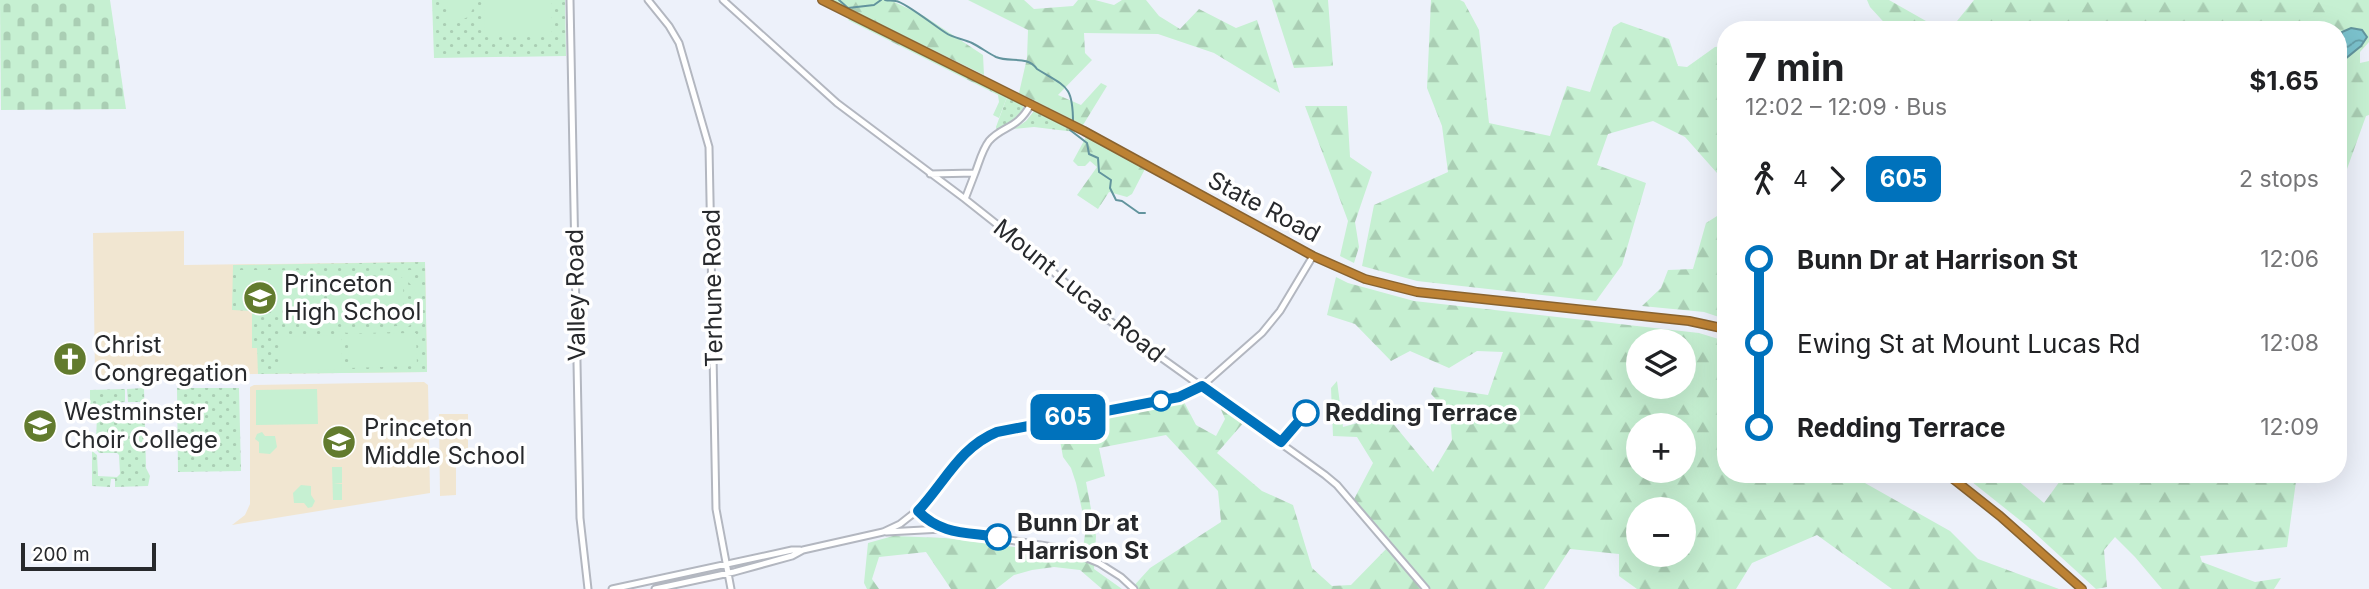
<!DOCTYPE html>
<html lang="en">
<head>
<meta charset="utf-8">
<style>
	body { margin:0; font-family:Inter,sans-serif; background:#f6f6f6; color:#202124; height:100vh; display:flex; flex-direction:column; font-size:26px; white-space:nowrap }
	* { box-sizing:border-box; margin:0 }
	p { font-size:23px; color:#757577 }
	.icon { flex:none; width:38px; height:38px; fill:none; stroke:currentColor; stroke-width:2; stroke-linecap:round; stroke-linejoin:round }
	.map { position:relative; flex:1; overflow:hidden }
	.panel { position:absolute; left:1717px; top:21px; width:630px; height:462px; display:flex; flex-direction:column; background:#fff; border-radius:28px; box-shadow:0 7px 28px #0002 }
	.panel>* { flex:none }
	.badge { padding:0 14px; border-radius:10px; font-size:24px; line-height:46px }
	.buttons { position:absolute; left:1626px; top:329px; display:grid; gap:14px }
	.buttons a { display:grid; place-items:center; width:70px; height:70px; border-radius:50%; background:#fff; box-shadow:0 7px 28px #0002; font-size:35px }
	.scale { position:absolute; left:21px; bottom:18px; width:135px; box-sizing:border-box; padding-left:7px; border:4px solid #27292c; border-top:0; font-size:19px; line-height:24px; white-space:nowrap; color:#27292c; -webkit-text-stroke:5px #fff; paint-order:stroke }
	.map>.badge { position:absolute; translate:-50% -50%; box-shadow:0 0 0 4px #fff }
	.legs { display:flex; align-items:center; gap:10px; height:77px; padding:0 28px; font-size:23px }
	.legs p { margin-inline-start:auto }
	.headline { display:flex; align-items:center; justify-content:space-between; height:119px; padding:0 28px }
	h1 { font-size:38px; font-weight:700; line-height:52px }
	ul { padding:0 28px; list-style:none }
	li { display:flex; align-items:center; gap:24px; height:84px; font-size:26px }
	li i { display:grid; place-items:center; width:10px; height:100%; margin:0 9px; background:currentColor }
	li i::after { content:''; width:18px; height:18px; margin:-9px; border:5px solid; border-radius:50%; background:#fff }
	li p { margin-inline-start:auto }
	li:first-child i { background:linear-gradient(#0000 50%,currentColor 0) }
	li:last-child i { background:linear-gradient(currentColor 50%,#0000 0) }
	.map>svg:first-child { display:block }
</style>
</head>
<body>
<div class="map">
<svg width="2369" height="589" viewBox="0 0 2369 589">
	<defs>
		<pattern id="grass-dots" width="8" height="8" patternUnits="userSpaceOnUse" patternTransform="scale(1.75)"><rect width="8" height="8" fill="#c6f0d2"/><path d="M2 2h.1M6 6h.1" fill="none" stroke="#aaceb4" stroke-width="1.8" stroke-linecap="round"/></pattern>
		<pattern id="forest-firs" width="22" height="20" patternUnits="userSpaceOnUse" patternTransform="scale(1.75)"><rect width="22" height="20" fill="#c6f0d2"/><path d="M5 1l3.5 6h-7zM16 11l3.5 6h-7z" fill="#aaceb4"/></pattern>
		<pattern id="cemetery-stones" width="16" height="16" patternUnits="userSpaceOnUse" patternTransform="scale(1.75)"><rect width="16" height="16" fill="#c6f0d2"/><path d="M2 7V4a2 2 0 0 1 4 0v3zM10 15v-3a2 2 0 0 1 4 0v3z" fill="#aaceb4"/></pattern>
		<pattern id="water-waves" width="16" height="10" patternUnits="userSpaceOnUse" patternTransform="scale(1.75)"><rect width="16" height="10" fill="#7bc2cd"/><path d="M0 5q4-4 8 0t8 0" fill="none" stroke="#659ea7"/></pattern>
	</defs>
	<rect width="100%" height="100%" fill="#edf1fa"/>
	<!-- education -->
	<path fill="#f1e6d1" d="M184,231V265L425,262L427,372L95,376L93,233Z
		M424,382L428,385L430,493L232,525L245,515L250,504V387L254,385Z
		M439,414H468V449H463L462,454L456,455V495L440,496Z"/>
	<!-- grass -->
	<path fill="url(#grass-dots)" d="M432,0H565L566,56L434,58Z
		M1007,97L1021,104L1024,108L1017,120L997,131L996,127Z
		M1034,111L1037,112L1075,132L1034,127L1014,129L1026,121Z
		M425,262L427,372L258,374L257,348H252V311L232,310L233,265Z
		M144,388L146,468L150,476L148,486L115,487V479H111L110,487L92,486V451L97,455L98,476L117,477L120,474L119,455L117,453H99L95,447L98,442L96,441L97,415L107,407L108,412L143,411L141,402H128L127,389Z
		M177,388H239L241,471L178,472Z
		M125,389V402L107,403L93,416H90V390Z"/>
	<!-- forest -->
	<path fill="url(#forest-firs)" fill-rule="evenodd" d="M831,0H890L924,16L983,55L984,75Z
		M968,0H1024L1034,9L1073,6L1078,0H1095L1114,5L1122,0H1146L1159,16L1180,29L1199,9L1236,28L1257,20L1280,93L1214,53L1158,34L1084,33L1085,53L1092,60L1058,95L1081,105L1101,83L1107,86L1083,125L1019,93L1027,58L1028,30Z
		M1272,0H1328L1333,66L1294,68Z
		M1431,0H1460L1464,2L1479,30L1489,123L1550,136L1567,86L1590,92L1613,27L1621,22L1669,39L1678,66L1687,67L1715,47L1725,46V182L1685,137L1653,121L1608,134L1597,165L1646,183L1622,265L1596,301L1417,281L1362,266L1374,205L1448,172L1442,126L1427,88Z
		M1867,0H1889L1933,25L1953,26L1974,0H2369V42L2360,52V63L2369,61V115L2366,116L2347,169L2338,182V30H1891L1870,7Z
		M850,18L980,81L1007,97L999,118L993,115L999,102L998,95L848,20Z
		M1305,106H1347L1350,157L1372,172L1355,222L1359,247L1354,263L1340,256L1348,221Z
		M1086,137L1145,169L1132,194L1127,197L1109,192L1098,209L1077,195L1097,167L1090,161L1085,166H1078L1073,161Z
		M1725,211V319L1704,312L1642,306L1661,288L1668,270L1693,269L1706,223Z
		M1336,277L1348,283L1414,301L1699,333L1725,341L1726,474H1849L1950,531L1978,559L2059,589H1892L1817,535L1752,563L1736,589H1637L1619,576V554L1570,549L1544,589H1131L1150,568L1221,522L1218,491L1166,435L1099,448L1105,476L1086,482L1096,536L1094,569L1122,589H1102L1080,570L1054,567L1032,570L1014,575L996,589H951L926,552L879,557L872,579L879,589H867L864,583L868,543L893,536L945,538L1022,548L1081,561L1086,528L1076,483L1071,468L1063,457L1057,424L1183,400L1196,425L1216,436L1225,419L1217,400L1245,421L1217,453L1262,491L1293,505L1312,568L1332,586L1351,585L1388,547L1352,503L1373,463L1357,437L1333,436L1331,388L1337,381L1343,427L1386,415L1433,472L1452,440L1450,414L1431,394L1434,387L1488,395L1503,352L1477,351L1449,368L1410,351L1391,361L1355,324L1327,315ZM1638,341H1684V387H1638ZM1638,425H1684V471H1638ZM1638,509H1684V555H1638Z
		M1962,474H2010L2044,503L2065,474H2297L2287,547L2200,556L2202,562L2255,582L2281,578L2274,589H2162L2135,557L2115,537L2104,550L2107,587L2096,589L2026,525Z"/>
	<!-- cemetery -->
	<path fill="url(#cemetery-stones)" d="M0,0H110L126,109L1,110Z"/>
	<!-- garden -->
	<path fill="#c6f0d2" fill-rule="evenodd" d="M448,0H476L477,2L468,17L461,20L447,19Z
		M485,0H551V34H484Z
		M236,270H299V306H236Z
		M411,270V275L408,276C430,293 424,325 396,332C370,332 313,342 308,306C306,294 312,285 321,277H312V272ZM395,275C423,282 424,317 397,326C373,327 310,338 313,300C314,287 323,280 334,276Z
		M403,282L404,317L327,319V284Z
		M416,333L417,366L349,368L348,334Z
		M341,335L342,369L280,371L279,337Z
		M317,389L318,424L256,425V390Z
		M262,432L265,436H275L277,447L270,454L259,453V442L255,439L257,434Z
		M332,467H342V483L334,484H342V500H333Z
		M301,485L311,486V495L315,501L312,507L308,508L304,503H294L293,493Z"/>
	<!-- water -->
	<path fill="url(#water-waves)" stroke="#62949d" stroke-width="2" d="M2351,28L2362,30L2367,37L2361,46L2345,59L2340,57C2343,49 2340,41 2342,32Z"/>
	<g fill="none" stroke-linecap="round" stroke-linejoin="round">
		<!-- stream -->
		<path stroke="#62949d" stroke-width="2" d="M839,0L848,8L874,5L881,0
			M885,0C889,1 892,0 896,1C905,2 936,27 946,33C953,38 964,39 972,43C980,47 988,53 996,57C1010,63 1027,55 1037,69C1066,87 1073,85 1073,122
			M1070,130L1087,143L1089,154L1098,158L1099,172L1111,180L1110,188L1116,200L1122,201L1139,213H1145"/>
		<!-- secondary casing -->
		<g stroke="#b3b7c0" stroke-width="9">
			<path id="secondary" d="M570,0L580,518L588,589
				M648,0L669,26L679,43L709,147L716,509L731,589
				M723,0L837,103L965,199L1023,245L1103,316L1325,475L1337,485L1426,589
				M930,174L975,173C979,163 982,150 989,141C1003,125 1017,130 1031,104
				M965,199L975,173
				M918,511L939,528
				M886,532L942,529L1065,549L1099,563L1121,577L1134,589
				M612,589L792,550H800
				M655,589L734,572L792,556L803,550L883,532L900,524L923,506L967,450L986,437L1001,430L1169,399L1188,394L1202,386L1262,333L1280,311L1313,256"/>
		</g>
		<!-- highway casing -->
		<g stroke="#886331" stroke-width="10">
			<path id="highway" d="M822,0L1084,131L1313,256L1365,279L1417,292L1689,321L1726,329
				M1947,474L2000,516L2082,589"/>
		</g>
		<!-- secondary -->
		<use href="#secondary" stroke="#fff" stroke-width="5"/>
		<!-- highway -->
		<use href="#highway" stroke="#bd8234" stroke-width="7"/>
	</g>
	<g fill="none" stroke-linecap="round" stroke-linejoin="round">
		<!-- line-1 casing -->
		<g stroke="#fff" stroke-width="16">
			<path id="line-1" d="M998,537C967,532 941,535 918,511C945,482 960,447 997,432L1179,397L1202,386L1281,442L1306,413"/>
		</g>
		<!-- line-1 -->
		<use href="#line-1" stroke="#0072bc" stroke-width="10"/>
	</g>
	<!-- icons -->
	<defs>
		<g id="school-disc" transform="scale(1.75)"><circle r="9.5" fill="#627b2e" stroke="#fff"/><path d="M0-5L7-2L0 1L-7-2ZM-4 1L0 2.5L4 1V4Q0 6-4 4Z" fill="#fff"/></g>
		<g id="church-disc" transform="scale(1.75)"><circle r="9.5" fill="#627b2e" stroke="#fff"/><path d="M-1.2-6h2.4v3.5h3.3v2.4h-3.3V6h-2.4V-.1h-3.3v-2.4h3.3Z" fill="#fff"/></g>
	</defs>
	<g fill-rule="evenodd">
		<use href="#school-disc" x="260" y="298"/>
		<use href="#church-disc" x="70" y="359"/>
		<use href="#school-disc" x="40" y="426"/>
		<use href="#school-disc" x="339" y="442"/>
	</g>
	<!-- markers -->
	<g fill="#fff" stroke="#0072bc" stroke-width="3.5">
		<circle cx="1161" cy="401" r="9"/>
		<circle cx="1306" cy="413" r="12"/>
		<circle cx="998" cy="537" r="12"/>
	</g>
	<g text-anchor="middle" stroke-width="7" stroke-linejoin="round" paint-order="stroke">
		<!-- street labels -->
		<g font-size="24" fill="#27292c" stroke="#fff">
			<text transform="translate(1264 207) rotate(28)" y="8">State Road</text>
			<text transform="translate(713 288) rotate(-91)" y="8">Terhune Road</text>
			<text transform="translate(1079 291) rotate(39)" y="8">Mount Lucas Road</text>
			<text transform="translate(576 295) rotate(-91)" y="8">Valley Road</text>
		</g>
		<!-- poi labels -->
		<g font-size="24" fill="#27292c" stroke="#fff" text-anchor="start">
			<text x="284" y="292">Princeton<tspan x="284" dy="28">High School</tspan></text>
			<text x="94" y="353">Christ<tspan x="94" dy="28">Congregation</tspan></text>
			<text x="64" y="420">Westminster<tspan x="64" dy="28">Choir College</tspan></text>
			<text x="364" y="436">Princeton<tspan x="364" dy="28">Middle School</tspan></text>
		</g>
		<!-- stop labels -->
		<g font-size="24" font-weight="bold" fill="#27292c" stroke="#fff" text-anchor="start">
			<text x="1325" y="421">Redding Terrace</text>
			<text x="1017" y="531">Bunn Dr at<tspan x="1017" dy="28">Harrison St</tspan></text>
		</g>
	</g>
</svg>
<div class="buttons">
<a><svg class="icon" aria-label="layers" viewBox="0 0 24 24"><path d="M12 4l9 5-9 5-9-5zM3 14l9 5 9-5"/></svg></a>
<a>+</a>
<a>−</a>
</div>
<div class="scale">200 m</div>
<b class="badge" style="left:1068px;top:417px;background:#0072bc;color:#fff">605</b>
<section class="panel">
<div class="headline"><div><h1>7 min</h1><p>12:02 – 12:09 · Bus</p></div><b>$1.65</b></div>
<div class="legs"><svg class="icon" aria-label="walk" viewBox="0 0 24 24"><circle cx="13" cy="4" r="2"/><path d="M13 8l-2 6 4 7M11 14l-3 7M7 12l3-4h3l4 4"/></svg>4<svg class="icon" aria-label="forward" viewBox="0 0 24 24"><path d="M9 5l7 7-7 7"/></svg><b class="badge" style="background:#0072bc;color:#fff">605</b><p>2 stops</p></div>
<ul>
<li><i style="color:#0072bc"></i><b>Bunn Dr at Harrison St</b><p>12:06</p></li>
<li><i style="color:#0072bc"></i><span>Ewing St at Mount Lucas Rd</span><p>12:08</p></li>
<li><i style="color:#0072bc"></i><b>Redding Terrace</b><p>12:09</p></li>
</ul>
</section>
</div>
</body>
</html>
